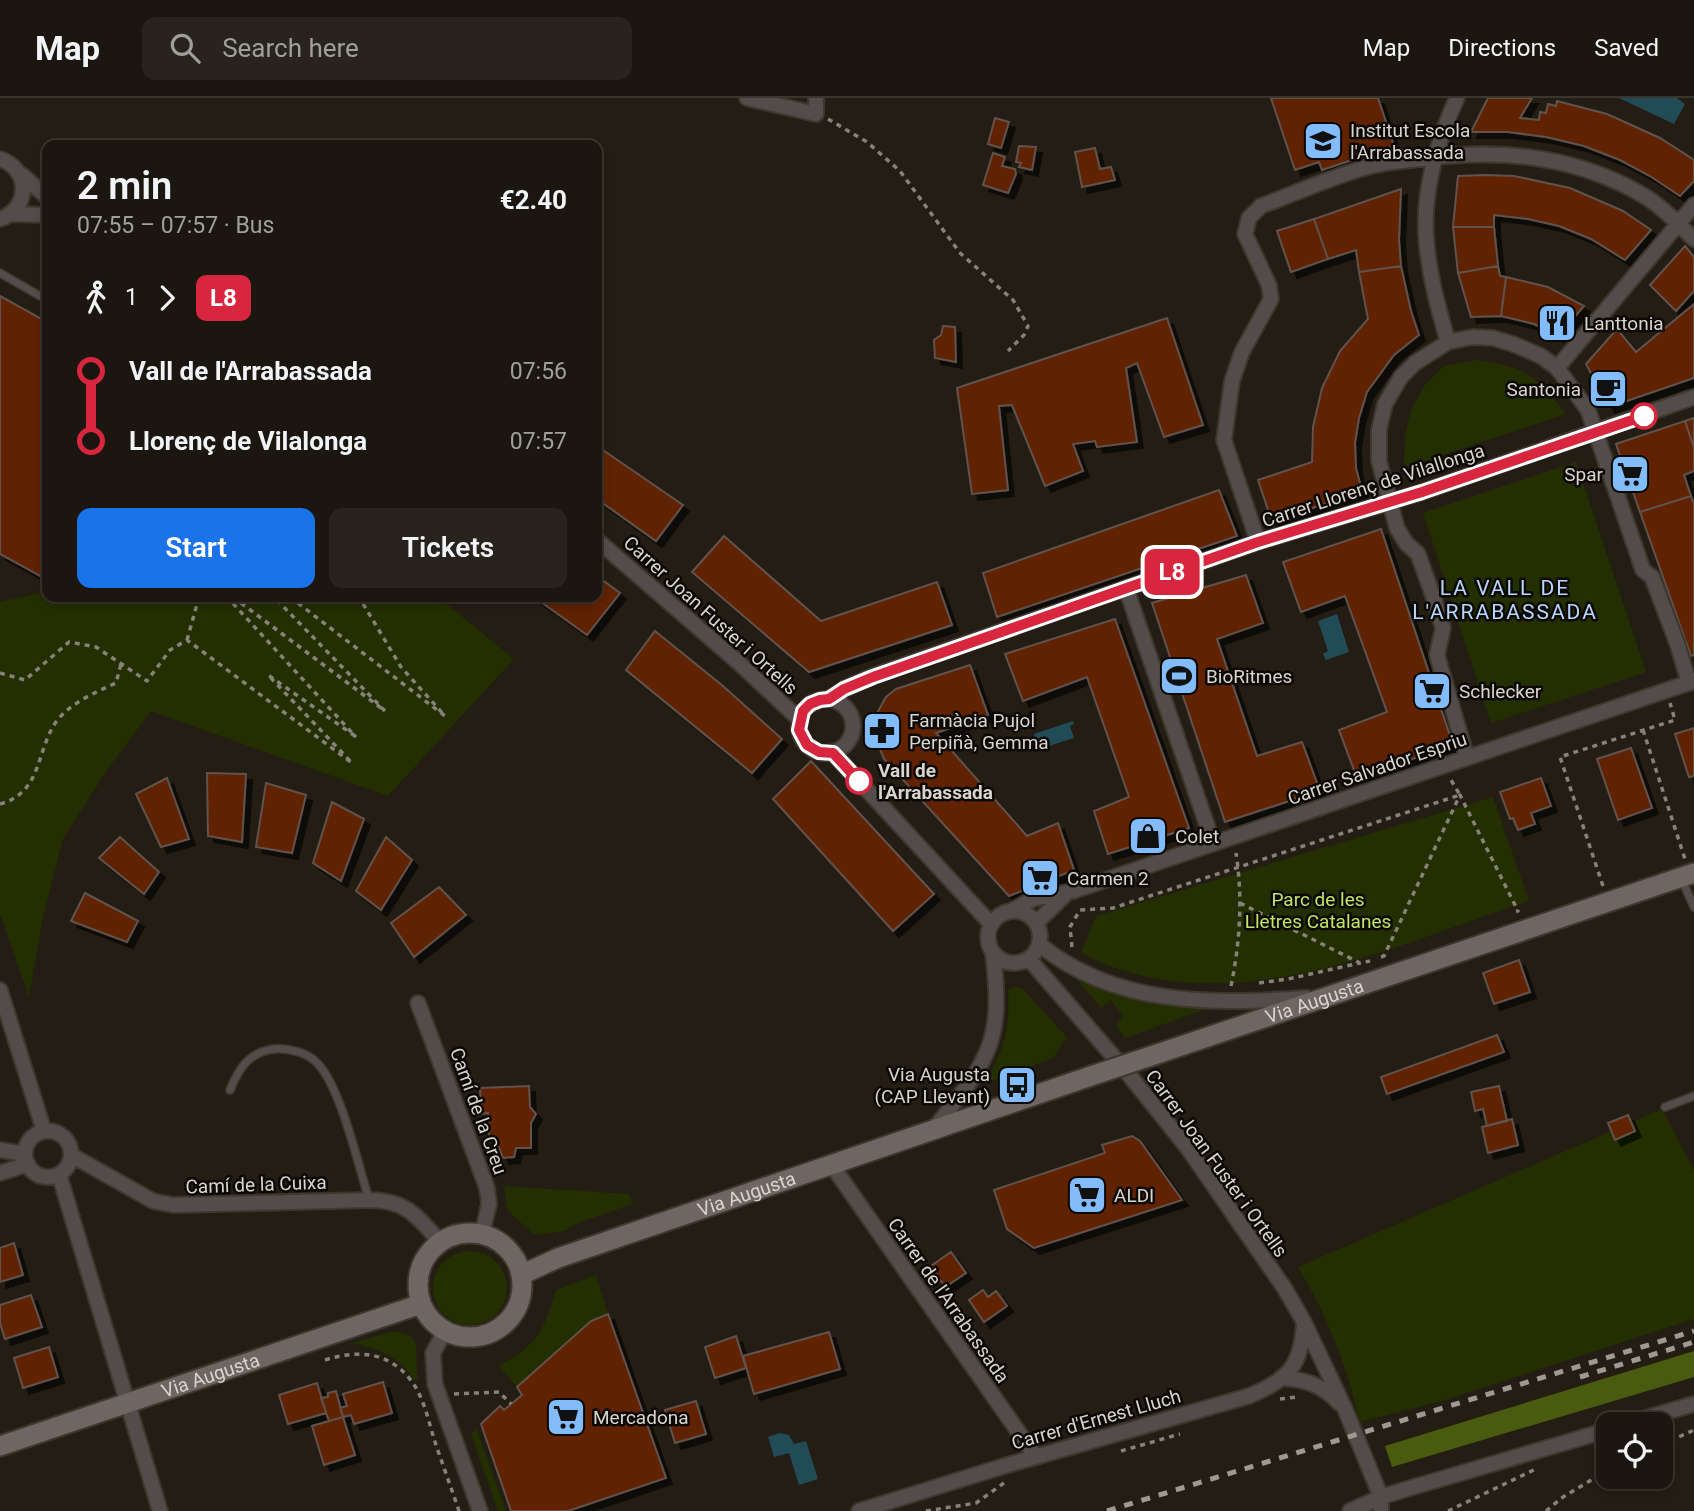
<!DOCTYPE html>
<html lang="en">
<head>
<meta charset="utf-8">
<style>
	body { margin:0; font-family:Roboto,sans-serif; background:#28231d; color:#f1f3f6; height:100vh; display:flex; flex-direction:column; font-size:26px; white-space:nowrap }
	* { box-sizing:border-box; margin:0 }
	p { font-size:23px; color:#a09f9e }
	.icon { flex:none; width:38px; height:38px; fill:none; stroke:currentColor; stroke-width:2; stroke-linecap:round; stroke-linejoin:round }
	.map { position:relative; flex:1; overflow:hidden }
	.panel { position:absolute; left:42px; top:42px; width:560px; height:462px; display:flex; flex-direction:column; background:#1b160f; border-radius:14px; box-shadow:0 4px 10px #0003,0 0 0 2px #39352f }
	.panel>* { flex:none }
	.badge { padding:0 14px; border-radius:10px; font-size:24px; line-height:46px }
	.buttons { position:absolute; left:1596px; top:1314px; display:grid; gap:14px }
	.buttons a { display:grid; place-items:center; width:77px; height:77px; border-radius:14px; background:#1b160f; box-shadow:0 4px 10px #0003,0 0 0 2px #39352f; font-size:35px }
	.map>.badge { position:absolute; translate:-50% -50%; box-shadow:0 0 0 4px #fff }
	.legs { display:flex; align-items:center; gap:10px; height:77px; padding:0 35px; font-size:23px }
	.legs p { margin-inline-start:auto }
	.headline { display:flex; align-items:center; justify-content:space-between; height:119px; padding:0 35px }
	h1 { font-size:38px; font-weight:600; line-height:52px }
	.cta { display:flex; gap:14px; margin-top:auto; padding:14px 35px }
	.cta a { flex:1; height:80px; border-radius:14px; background:#1a73e8; color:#fff; font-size:28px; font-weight:600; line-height:80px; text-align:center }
	.cta a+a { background:#28231d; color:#f1f3f6 }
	ul { padding:0 35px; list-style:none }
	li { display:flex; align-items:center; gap:24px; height:70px; font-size:26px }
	li i { display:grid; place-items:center; width:10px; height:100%; margin:0 9px; background:currentColor }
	li i::after { content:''; width:18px; height:18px; margin:-9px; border:5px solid; border-radius:50%; background:#1b160f }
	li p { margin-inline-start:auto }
	li:first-child i { background:linear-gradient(#0000 50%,currentColor 0) }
	li:last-child i { background:linear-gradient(currentColor 50%,#0000 0) }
	header { display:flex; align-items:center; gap:42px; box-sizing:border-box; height:98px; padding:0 35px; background:#1b160f; border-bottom:2px solid #39352f }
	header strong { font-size:33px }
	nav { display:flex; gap:38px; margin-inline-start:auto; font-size:24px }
	.search { width:490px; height:63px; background:#28231d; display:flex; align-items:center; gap:18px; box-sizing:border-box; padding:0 24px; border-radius:14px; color:#a09f9e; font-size:26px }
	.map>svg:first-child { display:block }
</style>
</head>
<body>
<header>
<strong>Map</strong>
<div class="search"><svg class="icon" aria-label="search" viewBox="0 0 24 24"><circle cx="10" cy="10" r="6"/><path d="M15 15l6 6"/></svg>Search here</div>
<nav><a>Map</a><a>Directions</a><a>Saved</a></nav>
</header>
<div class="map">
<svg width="1694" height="1413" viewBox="0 0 1694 1413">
	<defs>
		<filter id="shadow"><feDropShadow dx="6" dy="6" stdDeviation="0" flood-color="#0009"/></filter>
	</defs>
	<rect width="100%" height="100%" fill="#241d14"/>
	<!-- green -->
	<path fill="#232f00" d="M1476,262C1527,269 1535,277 1566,316L1404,370L1405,338L1411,312L1425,287L1444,268Z
		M1576,364L1646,574L1491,625L1423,415Z
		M47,482V499H438L514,561L388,698L151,613L107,672L63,741L43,819L29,899L0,816V504L40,495Z
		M1493,699L1529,803C1388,849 1226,930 1081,855L1096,818Z
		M1074,878C1115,901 1165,910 1212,909L1125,940L1116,927L1123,918L1111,902L1101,910Z
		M1013,889L1022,890L1067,939L1053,960L983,986C1003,958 1011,926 1008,892Z
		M1662,1011L1694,1072V1221L1442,1303L1360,1324C1347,1269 1328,1218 1298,1169Z
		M504,1088L629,1096L633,1106L583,1123L564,1133L535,1137L508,1113Z
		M433 1190a37 37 0 1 1 74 0a37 37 0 1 1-74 0Z
		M596,1177L608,1216L591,1223L517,1289L499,1268C540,1244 542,1236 556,1192Z
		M393,1233C428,1236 412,1260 418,1281L414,1282C400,1259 378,1251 352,1245Z
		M476,1330L506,1413H498L471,1336Z"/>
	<!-- forest -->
	<path fill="#485b0e" d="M1694,1253V1279L1392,1369L1385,1348Z"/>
	<!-- water -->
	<path fill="#224b58" d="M1619,0H1677L1685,6L1674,26Z
		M1337,516L1349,554L1326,562L1323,556L1328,553L1318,523Z
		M1073,623L1074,626L1070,628L1074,640L1039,651L1034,636Z
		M780,1335L789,1337L794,1346L806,1343L818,1381L799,1387L789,1355L774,1359L768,1339Z"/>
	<!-- building -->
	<path fill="#612200" stroke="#60524d" stroke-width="2" filter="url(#shadow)" d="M1271,0H1378L1394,48L1322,72L1319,64L1295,72Z
		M1488,0H1532L1520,20L1539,22L1540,14L1546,15L1548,6L1556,8L1557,3L1607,16L1660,40L1694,62V83L1680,98L1650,78L1620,62L1584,48L1546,39L1508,34H1471Z
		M995,20L1009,24L1001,50L988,46Z
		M1019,48L1036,49L1032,72L1019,69L1021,65L1016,64Z
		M1095,50L1100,71L1111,69L1115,82L1082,89L1075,54Z
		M993,55L1005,59L1002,68L1015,71L1016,76L1008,95L983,87Z
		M1485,77L1514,78L1570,90L1623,113L1651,132L1625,162L1591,141L1559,128L1528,121L1494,117V129H1453L1458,78Z
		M1401,91L1399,142L1401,168L1359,174L1356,152L1328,161L1314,121Z
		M1314,121L1328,161L1291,174L1277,133Z
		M1453,129H1494L1498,168L1458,175Z
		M1685,148L1694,159V193L1676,213L1650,187Z
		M1401,168L1411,213L1419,237L1394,257L1367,294L1359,320L1355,345L1356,370L1362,393L1272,424L1258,382L1312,364L1313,329L1322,290L1340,253L1368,221L1359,174Z
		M1498,168L1500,178L1506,179L1501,218L1471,219L1458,175Z
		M1506,179L1548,189L1584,208L1558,238L1534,226L1501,218Z
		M0,198L47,224V470L42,479L0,456Z
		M1694,206V280L1609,309L1586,266L1617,231L1636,254Z
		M1167,220L1203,327L1164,339L1137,265L1126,270L1137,344L1097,349L1095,343L1073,346L1083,373L1045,388L1012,307L999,308L1008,392L972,396L957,290Z
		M943,228L955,229L956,264L935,260L934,242L941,237Z
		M1694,320V350L1685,323Z
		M1685,323L1694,350V373L1684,377L1691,398L1640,414L1616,346Z
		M597,348L683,407L656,443L597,401Z
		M1219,392L1237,438L997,519L983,475Z
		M1691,398L1694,406V557L1691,558L1640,414Z
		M1381,431L1453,647L1357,680L1339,632L1387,614L1345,498L1301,514L1283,464Z
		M724,438L821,523L937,484L952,527L809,574L692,474Z
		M1246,477L1263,525L1217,541L1257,658L1302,644L1320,693L1225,724L1152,505Z
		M597,478L620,495L587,537L534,499H597Z
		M1115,521L1189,730L1108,756L1094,713L1129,699L1087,579L1023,603L1005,556Z
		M655,533L723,588L782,641L752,675L626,572Z
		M970,567L988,617L936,635L1027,738L1058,725L1074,772L1009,798L884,661L875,639L876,617L886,599L896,591Z
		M1694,630V678L1689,679L1675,636Z
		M1631,650L1652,710L1618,722L1597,661Z
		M811,663L934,796L893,833L773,701Z
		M207,675L246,676L242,744L208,738Z
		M167,680L189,741L161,749L136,696Z
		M1541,680L1551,708L1531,715L1535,726L1518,732L1513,720L1510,721L1500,694Z
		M266,685L306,697L292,755L256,749Z
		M332,704L364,721L341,783L313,765Z
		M120,739L159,774L144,796L99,760Z
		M386,739L412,762L381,812L356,793Z
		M439,789L466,817L414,859L391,825Z
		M85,795L138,823L127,844L71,823Z
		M1519,862L1530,894L1494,906L1483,875Z
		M1497,937L1504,954L1387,996L1381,979Z
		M529,988L530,1009L536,1016L531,1025V1050H516L514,1059L503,1060L498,1047H495L494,1039H489L488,1015L481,1016L480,990Z
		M1499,988L1507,1023L1487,1028L1483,1011L1475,1013L1471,994Z
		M1628,1017L1635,1033L1615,1042L1608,1025Z
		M1512,1021L1518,1047L1488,1055L1482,1029Z
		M1132,1038L1140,1043L1182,1102L1034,1150L1007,1131L994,1092L1105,1055L1102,1047Z
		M14,1145L23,1177L0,1184V1150Z
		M951,1154L966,1175L945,1189L931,1168Z
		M983,1192L988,1199L996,1193L1007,1208L984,1224L969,1202Z
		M31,1197L42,1229L5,1241L0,1225V1207Z
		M608,1216L666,1380L568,1413H511L481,1326L500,1308L504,1312L522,1297L517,1289L591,1223Z
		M829,1234L840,1271L754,1296L743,1258Z
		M736,1238L746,1270L715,1280L705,1249Z
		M49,1249L58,1279L23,1290L14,1260Z
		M383,1284L392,1315L354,1326L351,1317L343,1319L340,1310L347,1308L343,1296Z
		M317,1285L326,1315L288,1326L279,1297Z
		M336,1293L343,1319L329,1323L321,1300L328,1299V1295Z
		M696,1303L706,1336L675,1345L665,1312Z
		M343,1319L355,1357L324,1367L312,1328Z"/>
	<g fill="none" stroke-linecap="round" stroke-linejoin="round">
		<!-- service casing -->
		<g stroke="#3d372e" stroke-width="10">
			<path id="service" d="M0,175L47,202
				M1681,780L1694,809
				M230,992C239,970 249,954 274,951C288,950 308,954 318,966C341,990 358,1067 369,1101
				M1665,1009L1694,998"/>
		</g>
		<!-- minor casing -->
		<g stroke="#3d372e" stroke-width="18">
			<path id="minor" d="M747,0L816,16V0
				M0,61C31,71 30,111 0,121
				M22,77L47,99
				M12,116L47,117
				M1448,244C1438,210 1428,173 1426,137C1423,92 1438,41 1457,0
				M1557,270L1694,107
				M597,442L739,565L800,622
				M1258,444L1224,342L1232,283L1242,254L1271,201L1269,187L1245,136L1249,120L1261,108C1296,95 1336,77 1371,68C1387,64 1404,63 1419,61C1498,50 1577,57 1646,99C1664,110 1679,127 1694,141
				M1126,490L1213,745
				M829,601L844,591L873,578L1258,444L1422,394L1694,299
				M799 628a27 27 0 1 1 54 0a27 27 0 1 1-54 0Z
				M833,655L991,826
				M1467,660L1437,557L1443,530L1433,498L1418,456L1406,445L1397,430L1379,363V332L1385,306L1401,279L1415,265L1448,244L1473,239L1493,240L1513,246L1541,258L1557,270L1588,312L1643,472L1652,479L1677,545L1689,585
				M988 839a26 26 0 1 1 52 0a26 26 0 1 1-52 0Z
				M1011,813L1033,801L1073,793L1694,583
				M1036,825L1065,797
				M1039,846C1115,909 1213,906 1307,900
				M1029,861L1126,973L1187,1049L1285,1191L1304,1224L1345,1311L1381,1399V1413
				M0,892L44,1033
				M418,905L487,1090L489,1106L482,1136
				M934,1031C988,962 1004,946 993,856
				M25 1056a23 23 0 1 1 46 0a23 23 0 1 1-46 0Z
				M0,1052L25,1056
				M71,1057L153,1103L173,1107L369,1102C406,1102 417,1118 440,1144
				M831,1066L1036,1359
				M0,1075L28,1066
				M59,1076L160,1413
				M445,1233L433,1255L435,1286L480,1413
				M1281,1280C1304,1281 1323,1287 1339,1305
				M1626,1326L1694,1306
				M859,1413L1004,1368L1249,1298C1288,1282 1301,1268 1304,1226
				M1350,1413L1381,1399L1410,1390L1608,1332"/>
		</g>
		<!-- secondary casing -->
		<g stroke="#3d372e" stroke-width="23">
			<g id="secondary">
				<path id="s1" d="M1160,955L1694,775"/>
				<circle cx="470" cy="1187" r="52"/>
				<path id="s2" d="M521,1177L558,1160L1091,978"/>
				<path id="s3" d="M0,1348L421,1206"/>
			</g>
		</g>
		<!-- path -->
		<path stroke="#868179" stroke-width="3.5" stroke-dasharray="5 5" stroke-linecap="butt" d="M828,21L867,44L900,73L960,155L1013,202L1028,228L1024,237L1008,253
			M204,499L210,502L211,499
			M233,499L385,613L274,499
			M290,499L445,618L401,569L359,499
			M187,542L199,499
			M0,575L25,582L69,544L96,549L147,583L170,552L187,542L352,665L268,577L355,638L227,499
			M1643,632L1685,761
			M0,706C45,694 35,647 60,619C75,603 96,594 116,585L121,566
			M1603,788L1560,659L1675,622L1670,605
			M1240,805L1360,865L1370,863
			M1072,849L1070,829L1080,812L1113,810L1460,697L1451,682
			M1381,859L1384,858L1460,697L1518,813H1516
			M1259,885L1288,881L1360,865
			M1231,888C1240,844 1243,800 1236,755
			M325,1262C356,1252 387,1253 409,1280C423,1296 428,1321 434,1341C442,1365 451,1389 459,1413
			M454,1296L499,1294L511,1306
			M1280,1301L1297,1299
			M1661,1347L1694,1332
			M1121,1353L1180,1336
			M926,1413L976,1405L1004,1385
			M1448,1413L1538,1370
			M1546,1413L1563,1399L1608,1372"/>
		<!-- service -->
		<use href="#service" stroke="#524c4a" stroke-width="7"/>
		<!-- minor -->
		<use href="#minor" stroke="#524c4a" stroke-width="14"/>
		<!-- secondary -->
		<use href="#secondary" stroke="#6f6562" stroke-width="19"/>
		<!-- rail -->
		<path stroke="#9e9992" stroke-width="5" stroke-dasharray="9 9" stroke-linecap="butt" d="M1580,1279L1694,1244
			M1107,1413L1694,1233"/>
		<!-- secondary-bridge casing -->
		<g stroke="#3d372e" stroke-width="23" stroke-linecap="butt">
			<path id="secondary-bridge" d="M1091,978L1160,955"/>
		</g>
		<!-- secondary-bridge -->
		<use href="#secondary-bridge" stroke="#6f6562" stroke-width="19"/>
	</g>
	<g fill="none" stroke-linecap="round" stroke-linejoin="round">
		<!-- line-1 casing -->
		<g stroke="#fff" stroke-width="16">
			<path id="line-1" d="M859,683L833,655L819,654L807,647L799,632L803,613L810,606L820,602L829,601L844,591L873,579L1258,444L1422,394L1644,318"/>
		</g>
		<!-- line-1 -->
		<use href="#line-1" stroke="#d7263d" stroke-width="10"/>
	</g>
	<!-- icons -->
	<defs>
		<g id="school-square" transform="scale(2.0125)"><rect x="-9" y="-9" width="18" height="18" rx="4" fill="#82bcfa" stroke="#0b0805"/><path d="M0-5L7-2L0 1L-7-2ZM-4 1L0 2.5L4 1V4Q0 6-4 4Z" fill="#111"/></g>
		<g id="restaurant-square" transform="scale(2.0125)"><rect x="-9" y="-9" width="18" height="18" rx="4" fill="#82bcfa" stroke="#0b0805"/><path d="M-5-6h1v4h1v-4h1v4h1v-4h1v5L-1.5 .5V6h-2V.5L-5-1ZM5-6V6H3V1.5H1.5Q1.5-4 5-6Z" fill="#111"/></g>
		<g id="cafe-square" transform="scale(2.0125)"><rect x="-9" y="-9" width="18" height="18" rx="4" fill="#82bcfa" stroke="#0b0805"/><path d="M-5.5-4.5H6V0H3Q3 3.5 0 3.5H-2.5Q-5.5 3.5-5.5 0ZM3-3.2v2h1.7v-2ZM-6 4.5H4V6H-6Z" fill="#111"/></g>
		<g id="supermarket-square" transform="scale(2.0125)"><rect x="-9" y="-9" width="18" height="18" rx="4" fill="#82bcfa" stroke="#0b0805"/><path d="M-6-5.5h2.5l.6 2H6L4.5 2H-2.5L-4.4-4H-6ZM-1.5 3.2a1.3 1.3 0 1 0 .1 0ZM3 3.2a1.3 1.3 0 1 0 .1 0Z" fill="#111"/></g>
		<g id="stadium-square" transform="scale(2.0125)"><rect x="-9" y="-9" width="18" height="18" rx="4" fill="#82bcfa" stroke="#0b0805"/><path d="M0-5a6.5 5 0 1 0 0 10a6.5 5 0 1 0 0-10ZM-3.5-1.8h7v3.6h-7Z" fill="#111"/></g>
		<g id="pharmacy-square" transform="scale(2.0125)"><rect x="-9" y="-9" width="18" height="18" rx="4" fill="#82bcfa" stroke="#0b0805"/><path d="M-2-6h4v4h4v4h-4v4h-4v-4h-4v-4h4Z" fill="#111"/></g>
		<g id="shop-square" transform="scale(2.0125)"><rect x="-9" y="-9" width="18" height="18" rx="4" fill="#82bcfa" stroke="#0b0805"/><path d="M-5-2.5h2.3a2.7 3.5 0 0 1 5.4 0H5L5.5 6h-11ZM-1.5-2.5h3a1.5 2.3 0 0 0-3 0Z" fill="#111"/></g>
		<g id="bus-square" transform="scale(2.0125)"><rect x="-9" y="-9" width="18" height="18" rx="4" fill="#82bcfa" stroke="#0b0805"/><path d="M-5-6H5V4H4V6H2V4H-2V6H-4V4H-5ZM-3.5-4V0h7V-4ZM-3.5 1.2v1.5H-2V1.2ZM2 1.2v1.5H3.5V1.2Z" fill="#111"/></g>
	</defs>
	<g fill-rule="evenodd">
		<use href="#school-square" x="1323" y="43"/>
		<use href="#restaurant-square" x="1557" y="225"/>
		<use href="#cafe-square" x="1608" y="291"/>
		<use href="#supermarket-square" x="1630" y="376"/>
		<use href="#stadium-square" x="1179" y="578"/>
		<use href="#supermarket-square" x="1432" y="593"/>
		<use href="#pharmacy-square" x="882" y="633"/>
		<use href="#shop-square" x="1148" y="738"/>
		<use href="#supermarket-square" x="1040" y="780"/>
		<use href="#bus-square" x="1017" y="987"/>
		<use href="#supermarket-square" x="1087" y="1097"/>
		<use href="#supermarket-square" x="566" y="1319"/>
	</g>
	<!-- markers -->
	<g fill="#fff" stroke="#d7263d" stroke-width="3.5">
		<circle cx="1644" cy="318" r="12"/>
		<circle cx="859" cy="683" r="12"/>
	</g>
	<g text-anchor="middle" stroke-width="5" stroke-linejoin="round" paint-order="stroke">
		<!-- poi labels -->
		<g font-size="19" fill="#d9d4ce" stroke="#0b0805" text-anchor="start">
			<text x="1350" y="39">Institut Escola<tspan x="1350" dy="22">l'Arrabassada</tspan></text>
			<text x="1584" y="232">Lanttonia</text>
			<text x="1581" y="298" text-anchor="end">Santonia</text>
			<text x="1603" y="383" text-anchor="end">Spar</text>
			<text x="1206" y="585">BioRitmes</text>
			<text x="1459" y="600">Schlecker</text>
			<text x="909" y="629">Farmàcia Pujol<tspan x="909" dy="22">Perpiñà, Gemma</tspan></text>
			<text x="1175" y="745">Colet</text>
			<text x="1067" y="787">Carmen 2</text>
			<text x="990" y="983" text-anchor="end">Via Augusta<tspan x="990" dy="22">(CAP Llevant)</tspan></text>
			<text x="1114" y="1104">ALDI</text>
			<text x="593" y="1326">Mercadona</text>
		</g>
		<!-- street labels -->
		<g font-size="19" fill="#d9d4ce" stroke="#0b0805">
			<text transform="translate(1373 387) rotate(-18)" y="7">Carrer Llorenç de Vilallonga</text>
			<text transform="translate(711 517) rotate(42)" y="7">Carrer Joan Fuster i Ortells</text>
			<text transform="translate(1377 670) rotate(-19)" y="7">Carrer Salvador Espriu</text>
			<text dy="7" stroke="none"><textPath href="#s1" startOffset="163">Via Augusta</textPath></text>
			<text transform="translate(479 1013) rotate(70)" y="7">Camí de la Creu</text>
			<text transform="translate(1217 1065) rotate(54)" y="7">Carrer Joan Fuster i Ortells</text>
			<text transform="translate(256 1086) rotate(-2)" y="7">Camí de la Cuixa</text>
			<text dy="7" stroke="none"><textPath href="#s2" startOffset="240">Via Augusta</textPath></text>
			<text transform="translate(949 1202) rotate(55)" y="7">Carrer de l'Arrabassada</text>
			<text dy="7" stroke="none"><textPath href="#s3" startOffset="222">Via Augusta</textPath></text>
			<text transform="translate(1096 1321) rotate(-16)" y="7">Carrer d'Ernest Lluch</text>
		</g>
		<!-- stop labels -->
		<g font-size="19" font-weight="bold" fill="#d9d4ce" stroke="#0b0805" text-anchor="start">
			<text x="878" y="679">Vall de<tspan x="878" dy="22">l'Arrabassada</tspan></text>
		</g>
		<!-- park labels -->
		<g font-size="19" fill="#c0e468" stroke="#0b0805">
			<text x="1318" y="808">Parc de les<tspan x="1318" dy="22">Lletres Catalanes</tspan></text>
		</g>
		<!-- neighbourhood labels -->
		<g font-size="21" letter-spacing="2" fill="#b6d7fa" stroke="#0b0805">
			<text x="1505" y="497">LA VALL DE<tspan x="1505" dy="24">L'ARRABASSADA</tspan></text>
		</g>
	</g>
</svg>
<div class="buttons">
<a><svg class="icon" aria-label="locate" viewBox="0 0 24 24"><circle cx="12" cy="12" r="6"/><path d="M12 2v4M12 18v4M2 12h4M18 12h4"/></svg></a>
</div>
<b class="badge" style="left:1172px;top:474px;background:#d7263d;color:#fff">L8</b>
<section class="panel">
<div class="headline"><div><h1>2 min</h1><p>07:55 – 07:57 · Bus</p></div><b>€2.40</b></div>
<div class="legs"><svg class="icon" aria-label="walk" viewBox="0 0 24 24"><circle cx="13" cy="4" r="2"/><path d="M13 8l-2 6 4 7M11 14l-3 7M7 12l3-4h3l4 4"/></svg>1<svg class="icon" aria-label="forward" viewBox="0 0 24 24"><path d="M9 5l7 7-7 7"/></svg><b class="badge" style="background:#d7263d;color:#fff">L8</b></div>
<ul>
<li><i style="color:#d7263d"></i><b>Vall de l'Arrabassada</b><p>07:56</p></li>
<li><i style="color:#d7263d"></i><b>Llorenç de Vilalonga</b><p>07:57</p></li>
</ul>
<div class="cta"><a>Start</a><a>Tickets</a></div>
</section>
</div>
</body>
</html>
